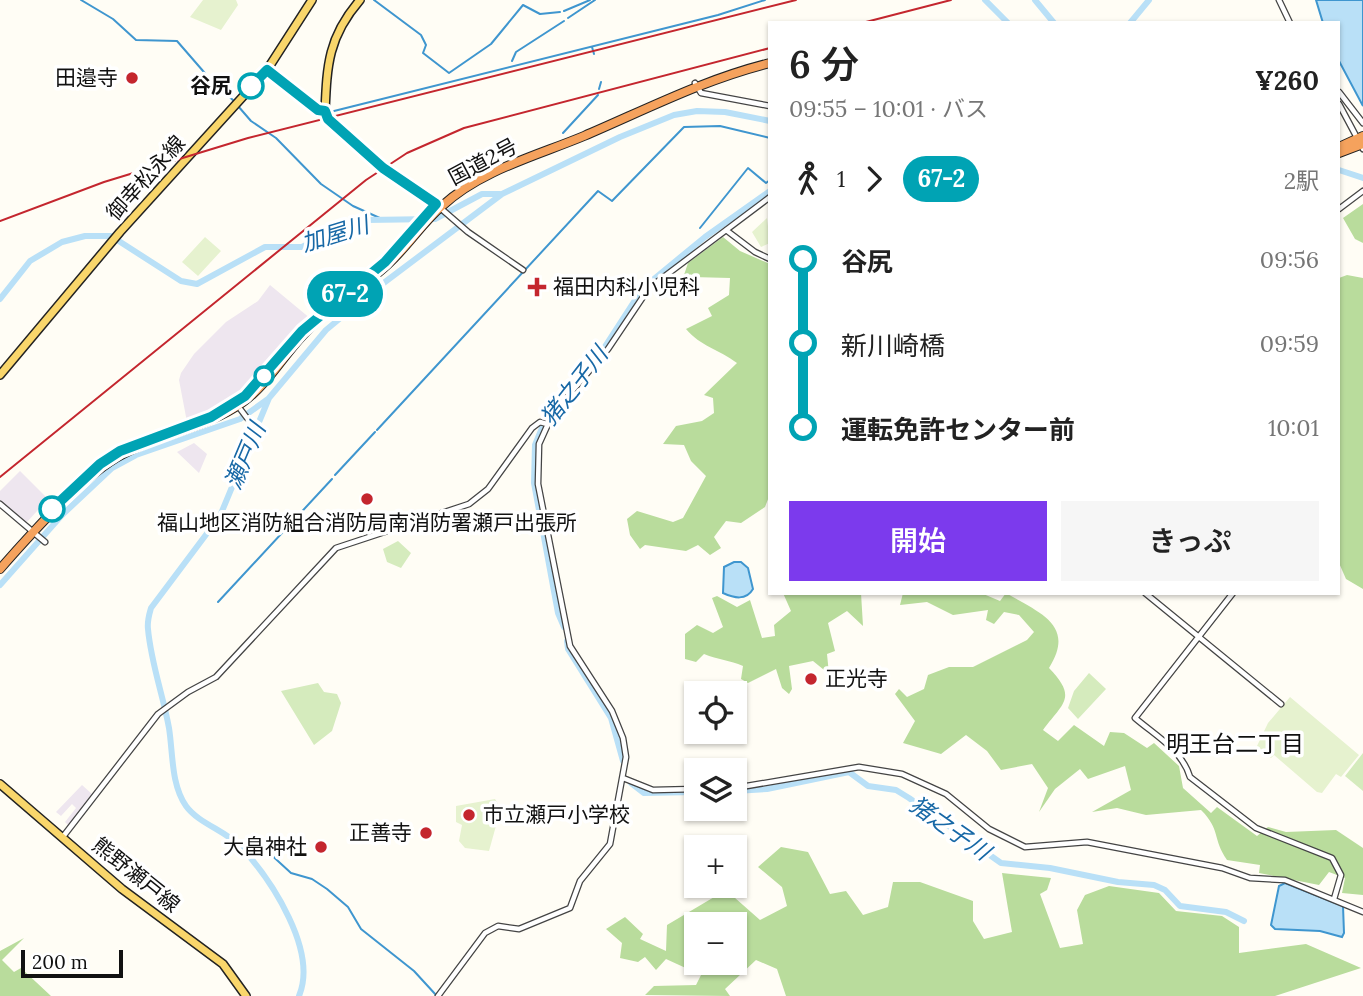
<!DOCTYPE html>
<html lang="ja">
<head>
<meta charset="utf-8">
<style>
	body { margin:0; font-family:Lora,"Noto Sans JP",serif; background:#f6f6f6; color:#222; height:100vh; display:flex; flex-direction:column; font-size:26px; white-space:nowrap }
	* { box-sizing:border-box; margin:0 }
	p { font-size:23px; color:#767676 }
	.icon { flex:none; width:38px; height:38px; fill:none; stroke:currentColor; stroke-width:2; stroke-linecap:round; stroke-linejoin:round }
	.map { position:relative; flex:1; overflow:hidden }
	.panel { position:absolute; left:768px; top:21px; width:572px; height:574px; display:flex; flex-direction:column; background:#fff; border-radius:0px; box-shadow:0 2px 5px #0004 }
	.panel>* { flex:none }
	.badge { padding:0 14px; border-radius:23px; font-size:24px; line-height:46px }
	.controls { position:absolute; left:684px; top:681px; display:grid; gap:14px }
	.controls a { display:grid; place-items:center; width:63px; height:63px; border-radius:0px; background:#fff; box-shadow:0 2px 5px #0004; font-size:35px }
	.scale { position:absolute; left:21px; bottom:18px; width:102px; box-sizing:border-box; padding-left:7px; border:4px solid #111; border-top:0; font-size:19px; line-height:24px; white-space:nowrap; color:#111; -webkit-text-stroke:5px #fff; paint-order:stroke }
	.map>.badge { position:absolute; translate:-50% -50%; box-shadow:0 0 0 4px #fff }
	.legs { display:flex; align-items:center; gap:10px; height:77px; padding:0 21px; font-size:23px }
	.legs p { margin-inline-start:auto }
	.summary { display:flex; align-items:center; justify-content:space-between; height:119px; padding:0 21px }
	h1 { font-size:38px; font-weight:600; line-height:52px }
	.primary-button { display:flex; gap:14px; margin-top:auto; padding:14px 21px }
	.primary-button a { flex:1; height:80px; border-radius:0px; background:#7c3aed; color:#fff; font-size:28px; font-weight:600; line-height:80px; text-align:center }
	.primary-button a+a { background:#f6f6f6; color:#222 }
	ul { padding:0 21px; list-style:none }
	li { display:flex; align-items:center; gap:24px; height:84px; font-size:26px }
	li i { display:grid; place-items:center; width:10px; height:100%; margin:0 9px; background:currentColor }
	li i::after { content:''; width:18px; height:18px; margin:-9px; border:5px solid; border-radius:50%; background:#fff }
	li p { margin-inline-start:auto }
	li:first-child i { background:linear-gradient(#0000 50%,currentColor 0) }
	li:last-child i { background:linear-gradient(currentColor 50%,#0000 0) }
	.map>svg:first-child { display:block }
</style>
</head>
<body>
<div class="map">
<svg width="1363" height="996" viewBox="0 0 1363 996">
	<rect width="100%" height="100%" fill="#fffdf5"/>
	<!-- industrial -->
	<path fill="#eee6ef" d="M270,285L311,319L298,330L252,384L237,398L187,422L179,380L181,373L194,354L226,322L258,301Z
		M194,443L207,454L199,473L177,452Z
		M20,471L48,499L27,522L0,501V491Z
		M82,785L92,794L69,826L65,822L76,808L72,804L61,816L56,812Z"/>
	<!-- green -->
	<path fill="#d5ebbd" d="M398,541L411,553L401,568L387,562L383,549Z
		M1089,673L1106,689L1078,719L1068,708L1074,691Z
		M318,683L324,692L337,694L341,703L332,731L314,745L281,691Z
		M1363,753V791L1345,776Z"/>
	<!-- forest -->
	<path fill="#b9dc9c" fill-rule="evenodd" d="M1363,204V243L1355,239L1343,218Z
		M723,237L740,251L770,264V494L765,507L741,523L726,521L714,537L721,548L710,555L698,545L686,551L645,545L640,549L630,535L627,519L637,511L673,522L683,518L706,476L691,461L684,445L663,444L676,426L702,421L714,413L713,398L704,395L737,363C720,350 700,346 686,329L712,316L708,308L729,295L730,278L692,277L682,296L679,290L688,263Z
		M1347,275L1363,278V589L1346,579L1339,563V278Z
		M783,593H861L863,626L847,611L828,623L835,651L827,654L829,674L813,661L789,666L792,689L789,694L782,688L776,669L748,683L741,679L743,666C730,660 718,660 704,654L696,662L685,659V634L697,625L713,633L723,627L712,598L717,596L737,607L750,600L762,638L775,636L774,625L791,611Z
		M903,593H981L1000,601L1006,593C1040,613 1076,625 1049,668C1078,698 1063,703 1043,730L1058,741L1074,725L1104,746L1110,732L1124,733L1147,748L1154,743L1179,766L1183,788L1211,813L1217,807L1257,836L1268,827L1286,832L1336,830L1363,848V895L1342,893L1345,878L1329,872L1319,885L1259,873L1260,865L1227,860C1212,838 1221,830 1201,810L1146,815L1117,808L1092,812L1131,790L1125,766L1088,779L1080,769L1055,789L1039,812L1048,788L1032,764L1001,770L987,751L966,735L941,754L903,743L915,721L895,694L899,689L907,697L924,689L928,675L949,667H973L1027,640L1034,632L1019,615L1004,612L994,624L986,620L988,610L953,615L927,602L900,605Z
		M781,847L808,852L830,894L846,891L863,915L888,907L893,882H920L973,901V921L984,939L1012,932L1002,873L1051,878L1047,890L1040,894L1060,948L1083,944L1077,910L1085,895L1109,886L1159,893L1176,911L1222,916L1239,927V953L1306,944L1361,968L1275,996H786L777,969L756,960L725,989L730,996L645,995L654,986L696,985L701,975L666,959L656,970L645,957L638,962L620,958L622,943L606,929L625,917L643,934L640,939L666,951L667,925L726,890L760,920L787,906L782,887L758,867ZM696,924H735V962H696Z
		M24,938L2,960L14,972L21,968L51,996H0V951Z"/>
	<!-- pitch -->
	<path fill="#e6f2cf" d="M203,0H236L238,5L221,30L190,17Z
		M767,218L770,243L761,247L752,232Z
		M205,237L221,251L198,276L182,262Z
		M1290,697L1359,755L1341,777L1336,774L1322,793L1317,792L1274,755L1271,758L1257,746L1268,723Z
		M495,799L498,804L496,813L499,815L489,851L465,848L459,841L462,825L456,822V806Z"/>
	<!-- water -->
	<path fill="#b9e0f7" stroke="#3f96cf" stroke-width="2" d="M1316,0H1363V106L1339,61V23H1323Z
		M734,562H741L748,568L753,589C746,601 734,598 723,593L724,567Z
		M1285,883L1343,906L1344,933L1342,937L1320,931L1275,929L1271,925L1279,886Z"/>
	<g fill="none" stroke-linecap="round" stroke-linejoin="round">
		<!-- stream -->
		<path stroke="#3f96cf" stroke-width="2" d="M81,0L113,19L136,40L177,41L210,79L235,102
			M374,0L421,35L426,45L423,53L449,73L491,44L523,5L540,14L560,12
			M564,11L590,0
			M568,18L595,0
			M592,47L594,54
			M512,61L516,52L564,21
			M599,89L601,82
			M238,106L251,121L276,138L321,184L353,206L382,219
			M334,111L718,15L765,0
			M563,133L598,95
			M700,228L748,168L766,183L770,180
			M377,430L598,191L612,201L684,127L720,126L770,138
			M335,475L375,432
			M218,602L332,479
			M249,858L250,854L267,851L291,873L312,879L327,889L348,907L361,929L414,971L436,995"/>
		<!-- river -->
		<path stroke="#b9e0f7" stroke-width="6" d="M985,0L1008,23
			M1035,0L1054,23
			M1130,23L1149,0
			M1339,170L1363,178
			M0,299L30,261L62,242L85,236H111L181,281L197,284L265,247H302L335,230L366,220L435,219L482,194H500
			M0,585L62,515L112,468L136,455L240,419L268,399
			M564,627L558,613L534,483L535,445L547,416L599,356L643,288L705,237L770,191
			M567,641L568,649L611,718L623,761
			M631,783L644,793L696,792
			M735,791L767,789L849,772L868,786L896,790L909,798L1001,863L1050,868L1118,882L1154,885L1165,890L1180,906L1226,912L1244,921
			M299,996C318,951 272,881 242,848C227,831 199,824 186,806C171,785 173,753 169,728C163,695 151,663 148,629C147,621 149,615 151,608L220,516L269,398L326,330L373,291L502,194L620,137L674,115L697,111L725,112L770,121"/>
		<!-- minor casing -->
		<g stroke="#444" stroke-width="7">
			<path id="minor" d="M1279,0L1290,23
				M695,83L701,93L770,106
				M1339,92L1363,123
				M1339,104L1363,149
				M325,112L383,168L430,199L468,232L523,270
				M1339,209L1363,191
				M726,230L755,252L770,259
				M238,406L247,418
				M0,504L45,542
				M1145,593L1281,704
				M1233,593L1135,718C1156,736 1182,750 1190,777L1256,828L1332,858L1341,875L1334,899
				M623,778L653,790L696,789
				M735,788L859,767L902,774L946,794L989,829L1025,847L1087,842L1222,868L1250,878L1285,880L1363,912
				M62,838L158,714L188,692L216,677L336,548L469,504L488,489L532,428L540,422L547,424
				M438,996L485,933L498,926L519,929L570,908L580,881L610,844L626,757L623,738L612,711L570,646L538,484L539,444L553,413L608,349L649,288L770,197"/>
		</g>
		<!-- major casing -->
		<g stroke="#222" stroke-width="10">
			<path id="major" d="M325,112C327,65 328,37 360,0
				M0,375L120,232L267,70L312,0
				M0,784L122,889L223,964L246,996"/>
		</g>
		<!-- highway casing -->
		<g stroke="#222" stroke-width="10">
			<path id="highway" d="M1339,147L1363,136
				M1339,153L1363,144
				M0,569C29,536 85,473 123,454C162,433 207,428 243,402C268,384 283,356 303,335C328,308 361,289 388,264C408,246 422,223 442,206C481,170 536,156 584,136C645,110 705,79 770,63"/>
		</g>
		<!-- minor -->
		<use href="#minor" stroke="#fff" stroke-width="4.5"/>
		<!-- major -->
		<use href="#major" stroke="#f9d66b" stroke-width="7"/>
		<!-- highway -->
		<use href="#highway" stroke="#f5a25d" stroke-width="8"/>
		<!-- rail -->
		<path stroke="#c4262e" stroke-width="2" d="M862,23L951,0
			M0,221L104,182L248,138L796,0
			M0,477L366,180L407,153L464,128L770,48"/>
	</g>
	<g fill="none" stroke-linecap="round" stroke-linejoin="round">
		<!-- line-1 casing -->
		<g stroke="#fff" stroke-width="16">
			<path id="line-1" d="M52,509L100,464L120,451L211,417L245,396L302,331L385,262L436,204L383,168L328,119L325,111L318,110L267,70L251,86"/>
		</g>
		<!-- line-1 -->
		<use href="#line-1" stroke="#00a3b4" stroke-width="10"/>
	</g>
	<!-- markers -->
	<g fill="#c4262e" stroke="#fff" stroke-width="2.5">
		<circle cx="132" cy="78" r="7"/>
		<path d="M533.5 276.5h7v7h7v7h-7v7h-7v-7h-7v-7h7z"/>
		<circle cx="367" cy="499" r="7"/>
		<circle cx="811" cy="679" r="7"/>
		<circle cx="469" cy="815" r="7"/>
		<circle cx="426" cy="833" r="7"/>
		<circle cx="321" cy="847" r="7"/>
	</g>
	<g fill="#fff" stroke="#00a3b4" stroke-width="3.5">
		<circle cx="251" cy="86" r="12"/>
		<circle cx="264" cy="376" r="9"/>
		<circle cx="52" cy="509" r="12"/>
	</g>
	<g text-anchor="middle" stroke-width="7" stroke-linejoin="round" paint-order="stroke">
		<!-- poi labels -->
		<g font-size="21" fill="#111" stroke="#fff" text-anchor="end">
			<text x="118" y="85">田邉寺</text>
			<text x="553" y="294" text-anchor="start">福田内科小児科</text>
			<text x="367" y="530" text-anchor="middle">福山地区消防組合消防局南消防署瀬戸出張所</text>
			<text x="825" y="686" text-anchor="start">正光寺</text>
			<text x="483" y="822" text-anchor="start">市立瀬戸小学校</text>
			<text x="412" y="840">正善寺</text>
			<text x="307" y="854">大畠神社</text>
		</g>
		<!-- stop labels -->
		<g font-size="21" font-weight="bold" fill="#111" stroke="#fff" text-anchor="end">
			<text x="232" y="93">谷尻</text>
		</g>
		<!-- street labels -->
		<g font-size="21" fill="#111" stroke="#fff">
			<text transform="translate(483 162) rotate(-28)" y="7">国道2号</text>
			<text transform="translate(146 178) rotate(-48)" y="7">御幸松永線</text>
			<text transform="translate(136 875) rotate(39)" y="7">熊野瀬戸線</text>
		</g>
		<!-- water labels -->
		<g font-size="23" font-style="italic" fill="#1768a6" stroke="#fff">
			<text transform="translate(335 234) rotate(-17)" y="8">加屋川</text>
			<text transform="translate(574 386) rotate(-52)" y="8">猪之子川</text>
			<text transform="translate(245 456) rotate(-67)" y="8">瀬戸川</text>
			<text transform="translate(950 828) rotate(35)" y="8">猪之子川</text>
		</g>
		<!-- neighbourhood labels -->
		<g font-size="23" fill="#111" stroke="#fff">
			<text x="1235" y="752">明王台二丁目</text>
		</g>
	</g>
</svg>
<div class="controls">
<a><svg class="icon" aria-label="locate" viewBox="0 0 24 24"><circle cx="12" cy="12" r="6"/><path d="M12 2v4M12 18v4M2 12h4M18 12h4"/></svg></a>
<a><svg class="icon" aria-label="layers" viewBox="0 0 24 24"><path d="M12 4l9 5-9 5-9-5zM3 14l9 5 9-5"/></svg></a>
<a>+</a>
<a>−</a>
</div>
<div class="scale">200 m</div>
<b class="badge" style="left:345px;top:294px;background:#00a3b4;color:#fff">67-2</b>
<section class="panel">
<div class="summary"><div><h1>6 分</h1><p>09:55 – 10:01 · バス</p></div><b>¥260</b></div>
<div class="legs"><svg class="icon" aria-label="walk" viewBox="0 0 24 24"><circle cx="13" cy="4" r="2"/><path d="M13 8l-2 6 4 7M11 14l-3 7M7 12l3-4h3l4 4"/></svg>1<svg class="icon" aria-label="forward" viewBox="0 0 24 24"><path d="M9 5l7 7-7 7"/></svg><b class="badge" style="background:#00a3b4;color:#fff">67-2</b><p>2駅</p></div>
<ul>
<li><i style="color:#00a3b4"></i><b>谷尻</b><p>09:56</p></li>
<li><i style="color:#00a3b4"></i><span>新川崎橋</span><p>09:59</p></li>
<li><i style="color:#00a3b4"></i><b>運転免許センター前</b><p>10:01</p></li>
</ul>
<div class="primary-button"><a>開始</a><a>きっぷ</a></div>
</section>
</div>
</body>
</html>
